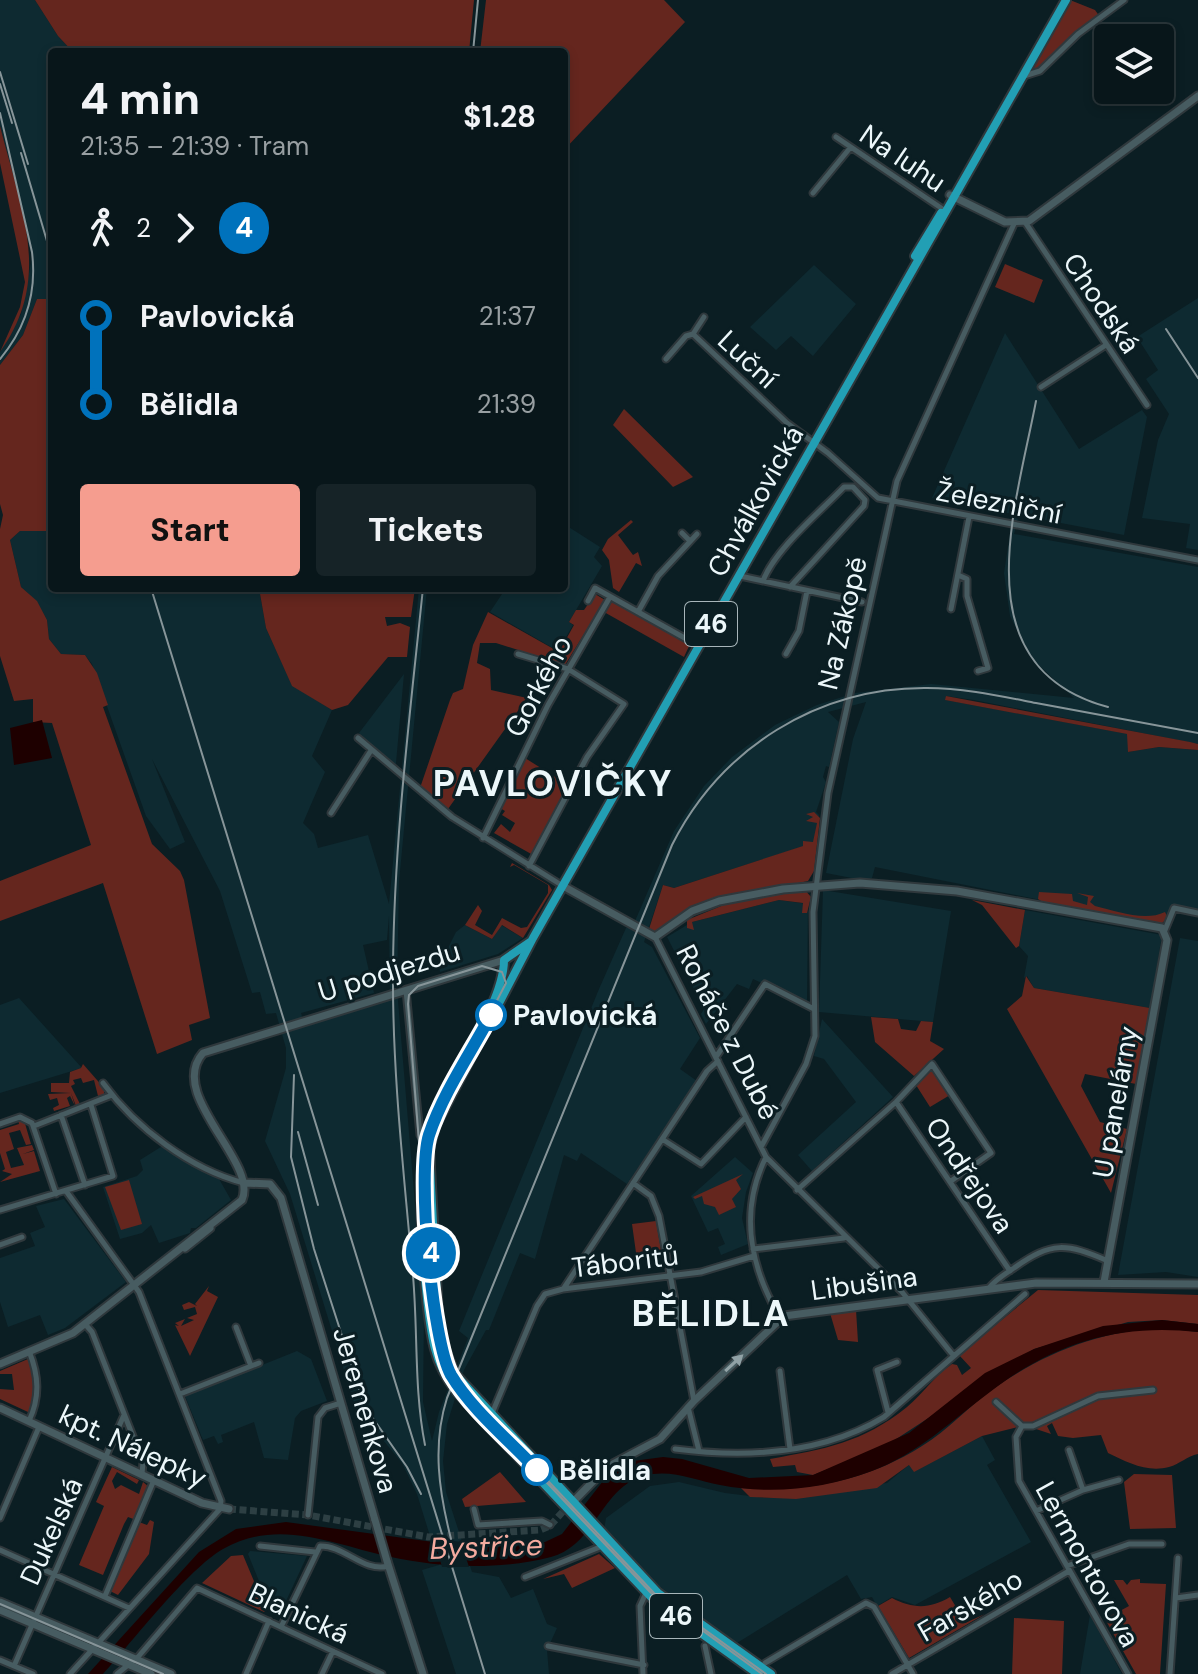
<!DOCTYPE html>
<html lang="en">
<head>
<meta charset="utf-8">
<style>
	body { margin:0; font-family:"DM Sans",sans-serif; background:#162327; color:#f1f3f6; height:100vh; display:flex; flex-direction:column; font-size:30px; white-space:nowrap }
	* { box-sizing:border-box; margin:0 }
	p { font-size:26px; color:#989fa2 }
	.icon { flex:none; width:44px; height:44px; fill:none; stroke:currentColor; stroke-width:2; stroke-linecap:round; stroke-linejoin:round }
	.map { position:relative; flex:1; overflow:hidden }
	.drawer { position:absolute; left:48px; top:48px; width:520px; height:544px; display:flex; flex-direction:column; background:#08161a; border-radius:8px; box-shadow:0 4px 12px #0003,0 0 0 2px #293539 }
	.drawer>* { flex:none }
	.badge { padding:0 16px; border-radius:26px; font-size:28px; line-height:52px }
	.controls { position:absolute; left:1094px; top:24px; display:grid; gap:16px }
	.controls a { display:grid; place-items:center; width:80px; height:80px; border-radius:8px; background:#08161a; box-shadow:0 4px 12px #0003,0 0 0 2px #293539; font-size:40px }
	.map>.badge { position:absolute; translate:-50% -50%; box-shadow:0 0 0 4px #fff }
	.legs { display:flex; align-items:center; gap:12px; height:88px; padding:0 32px; font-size:26px }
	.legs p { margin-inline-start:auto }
	.head { display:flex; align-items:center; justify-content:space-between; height:136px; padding:0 32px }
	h1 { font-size:44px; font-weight:800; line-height:60px }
	.action { display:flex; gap:16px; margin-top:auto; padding:16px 32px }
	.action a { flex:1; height:92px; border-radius:8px; background:#f59d8f; color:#111; font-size:32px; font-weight:800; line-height:92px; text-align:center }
	.action a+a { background:#162327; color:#f1f3f6 }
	ul { padding:0 32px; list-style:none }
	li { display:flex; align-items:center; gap:28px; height:88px; font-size:30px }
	li i { display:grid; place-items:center; width:12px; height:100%; margin:0 10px; background:currentColor }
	li i::after { content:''; width:20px; height:20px; margin:-10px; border:6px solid; border-radius:50%; background:#08161a }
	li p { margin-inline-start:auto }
	li:first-child i { background:linear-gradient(#0000 50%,currentColor 0) }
	li:last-child i { background:linear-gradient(currentColor 50%,#0000 0) }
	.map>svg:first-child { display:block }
</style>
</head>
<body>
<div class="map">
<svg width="1198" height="1674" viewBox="0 0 1198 1674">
	<rect width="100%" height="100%" fill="#0b1e23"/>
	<!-- built -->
	<path fill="#0e2a31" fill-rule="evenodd" d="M0,0H35L58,36L73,52H52V330L47,299H37L23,335L0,365V352L21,314L32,258L0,126Z
		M814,265L856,304L813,356L791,336L776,350L750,327Z
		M1198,298V550L1186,548L1190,524L1142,518L1158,440L1169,414L1146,379L1158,370L1137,337Z
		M1005,333L1079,449L1142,410L1147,417L1124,535L1019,515L1014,534L1198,567V744L974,700L946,696V700L1128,734V752L1159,747L1198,750V911L1172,905L1161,924L875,867L872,878L862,880L826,873L853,739L866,702L828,712L839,722L829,767L826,766L823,777L826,782L816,812L819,815L814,843L674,888L663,885L644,942L652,947L700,1038L680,1069L697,1081L627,1184L581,1153L577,1161L564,1155L535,1259L520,1253L489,1330H486L464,1370L447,1424L443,1461L446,1492L472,1572L499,1577L511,1598L533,1589L547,1624L557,1628L547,1650L549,1674H456L422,1570L439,1565L417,1494L402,1463L355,1406L290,1194L265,1141L286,1068V1048L276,1013L266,1014L260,992L252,993L220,891L152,759L185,842L170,849L146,816L92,664L85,655L61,654L49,639L47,620L37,602L21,587L10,540L20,531H52V588H259L266,628L292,685L332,710L312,756L325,772L303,823L314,834L318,848L368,835L389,904L419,588H427L399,882L397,989L424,1312L423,1402L432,1441L439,1412L468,1338L459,1331L599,989L626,928H632L674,831L704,786L732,757L775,725L817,705L855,693L931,684L1074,698L1031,658L1010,616L1004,573L1013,514L932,498ZM389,916L390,996L305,1027L301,1013L374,993L363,945L387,940Z
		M564,524L600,547L594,557L602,566L569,622L573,625L558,651L490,612L506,588H564Z
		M404,674L396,763L395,767L359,733Z
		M823,890L951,911L933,1022L819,1012Z
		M779,900L808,904L807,1003L753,979L749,989L737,984L706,1024L701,1014L717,988L698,997L667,937L692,922Z
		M1025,910L1162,935L1150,1008L1034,988L1027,976L1024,978L1028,956L1019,946Z
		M465,925L492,939L501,925L523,938L498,954L440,972L439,966L456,932Z
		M1180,938L1198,941V1277L1166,1272L1118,1275Z
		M19,998L82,1068L0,1093V1005Z
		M822,1019L893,1097L812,1171L798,1155L856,1102L824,1059L814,1056Z
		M164,1145L189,1164L219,1179L231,1200L196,1228H191L190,1233L159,1243L151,1225L142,1233L120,1239L103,1187L137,1176L143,1170L140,1160Z
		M735,1157L753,1173L746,1192L742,1218L748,1244L721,1255L718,1247L725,1244L718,1228L708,1232L691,1196Z
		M64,1199L126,1282L65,1328L48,1335L40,1315L8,1327L0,1302V1258L35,1246L30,1233L45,1227L36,1206Z
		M297,1351L311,1359L327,1401L301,1411L295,1418L288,1460L264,1458L254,1422L221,1435L223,1442L218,1444L214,1436L203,1440L185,1396Z
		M982,1436L995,1460L987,1465L1031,1542L915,1605L892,1597L877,1606L872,1597L861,1599L847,1575L737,1643L660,1587L604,1530L606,1518L650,1486L679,1482L725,1493L767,1498L887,1483L910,1464L915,1471Z
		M250,1551L307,1556L279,1616L272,1613L248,1554Z
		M1090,1615L1103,1639L1122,1674H1080Z"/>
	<!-- green -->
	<path fill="#65261e" d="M35,0H474L469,52H73L58,36Z
		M486,0H664L685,22L564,150V52H480Z
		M1070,0L1095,10L1100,17L1077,32L1036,72H1030Z
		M0,126C20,207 54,277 0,352L20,307L25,282L0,163Z
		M1005,264L1043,280L1034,303L995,287Z
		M37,299H47L52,330V531H20L10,540L21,587L37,601L47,620L49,639L61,654L85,655L97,673L108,705L103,707L152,844L180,871L184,880L210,1018L189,1025L192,1040L157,1054L103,883L0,921V881L91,845L52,723L33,722V699L14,701L0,656V529L3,515L0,504V365L23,335Z
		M624,409L693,477L673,487L613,425Z
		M631,520L633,522L618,535L633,555L638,552L642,566L636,563L619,592L613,588L609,560L602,550L608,539Z
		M259,588H415L411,617H385L387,626L400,623L410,627L407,657H388L348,705L332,710L292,686L266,628Z
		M595,594L605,600L565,665L496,643H480L477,663L490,669L491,690L527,698L448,809L420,788L450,700L453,693L463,689L473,645L488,612L559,652L574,625L569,622L576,610H584Z
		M609,603H614L690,644L684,657L604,612Z
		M946,696L1190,742L1198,744V750L1159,747L1128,752L1127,734L945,700Z
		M525,758L568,785L533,855L494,833L501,824L510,832L515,823L502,815L505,811L500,808Z
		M814,812L820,818L814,871L808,881L703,903L655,933L646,930L649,929L663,885L674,888L803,846V841L813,842L817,823L806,821L813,817L806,814Z
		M512,863L549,885L552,890L523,938L502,925L492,939L465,925L478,905L482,911L475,925L492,935L502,918L521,928L527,927L548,893V885L514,865L510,867Z
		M805,890L811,897L807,913H802L803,903L779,900L692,922L694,930L687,928V920L726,904Z
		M1039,892L1072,894L1073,901L1087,905L1088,897L1077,893L1094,896L1090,902L1095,906C1116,911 1145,922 1165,912L1168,918L1161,924L1044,903L1038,899Z
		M972,900L1025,910L1019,946L1016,948L982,905Z
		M1026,976L1034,988L1150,1008L1136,1084L1085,1074L1081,1086L1100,1122L1127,1129L1111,1193L1007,1009L1022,996Z
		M871,1017L898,1019L901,1029L916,1031L921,1021L933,1022L930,1041L944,1049L914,1076L875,1042Z
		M83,1064L104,1088V1095L98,1096L94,1080L83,1083L81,1078L73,1080L75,1084L71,1086L80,1104L76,1106L71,1093L75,1106L70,1096L67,1098L70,1106L54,1111L53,1108L59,1105L57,1098L50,1100L48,1094L71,1093L51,1092V1083H69L70,1072L81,1068Z
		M933,1069L950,1095L930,1107L916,1085Z
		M18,1120H24L31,1144L26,1145L20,1130L9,1133L14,1149L6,1152L11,1168L24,1165L17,1148L32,1145L34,1150L23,1154L34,1151L40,1171L0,1182L12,1174L2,1171L5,1169L0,1153V1130L19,1124Z
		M743,1174L736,1180L741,1189L732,1199L736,1207L719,1215L715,1207L704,1204L702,1196L695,1199L693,1197Z
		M129,1180L142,1224L121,1230L105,1187Z
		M656,1221L662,1256L637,1260L632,1224Z
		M209,1286L207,1291L218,1297L190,1356L175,1325L179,1326L175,1323L185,1319L181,1326L194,1320L187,1318L197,1314L195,1307L184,1310L182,1305L189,1302L197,1306L195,1304Z
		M1038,1290L1198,1295V1324L1162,1320L1128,1322L1034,1349L884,1447L813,1475L797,1472L795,1465L773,1467L770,1459C825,1449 862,1443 907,1407C923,1394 935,1375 952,1364L957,1365L962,1375L971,1368L959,1355Z
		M856,1310L858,1342L838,1340L830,1313Z
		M1162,1328L1198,1332V1454C1187,1456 1180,1464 1169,1467C1147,1473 1127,1462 1108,1453L1101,1435L1073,1438L1058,1436L1052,1423L1047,1426L1051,1434L1033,1428L1100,1398L1148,1392V1388L1098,1393L1026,1425L982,1436L914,1472L909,1465L877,1488L796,1499L750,1497L741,1488C804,1493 867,1481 922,1446C948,1430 968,1407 993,1389C1044,1353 1099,1331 1162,1328Z
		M28,1359C36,1377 36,1394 31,1412H28L0,1399V1389L14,1390L12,1374H0V1371Z
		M112,1467L139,1480L137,1484L117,1472L112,1481L115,1489L121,1485L139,1494L143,1482L149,1487L136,1520L128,1517L124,1524L103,1575L79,1565L104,1506L96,1502Z
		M500,1472L526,1502L465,1507L462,1499Z
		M1134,1474L1172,1475L1176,1528L1130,1529L1124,1482Z
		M150,1520L154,1522L149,1554L118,1595L110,1591L139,1522L147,1525Z
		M599,1554L615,1568L572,1588L564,1574L543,1579Z
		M243,1555L266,1610L264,1612L202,1583L231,1556Z
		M1140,1579V1583L1166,1584L1160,1674H1136L1105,1619L1129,1606L1114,1580H1123L1127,1585L1131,1580Z
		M950,1597L956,1607L953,1609L965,1623L985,1614L909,1658L878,1606L892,1598C913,1609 930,1609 950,1597Z
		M1014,1618L1064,1621L1062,1674H1012Z"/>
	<!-- water -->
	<path fill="#1e0000" d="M42,720L52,758L14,765L10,728Z
		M1162,1320L1198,1324V1332C1119,1323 1053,1343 990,1392C951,1421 919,1453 872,1471C824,1489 772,1495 720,1485C698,1481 676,1471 653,1474C601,1480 599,1544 551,1557C502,1570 441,1568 391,1557C335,1545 279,1517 223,1549C188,1569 133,1641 103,1674H88L199,1552L236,1529L286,1522L470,1547L545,1542L562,1534L603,1481L633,1461L663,1457L682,1459L749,1478L813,1475L909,1433L985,1373L1034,1349L1103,1326Z"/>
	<!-- pier -->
	<path fill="#0b1e23" d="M434,1538L461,1542L469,1567H442Z"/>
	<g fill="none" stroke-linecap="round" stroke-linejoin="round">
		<!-- secondary-tunnel -->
		<path stroke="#2d3f43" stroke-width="7" stroke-dasharray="7 3.5" stroke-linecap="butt" d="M229,1509L308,1515L428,1537L540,1530L550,1526L566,1508"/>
		<!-- street casing -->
		<g stroke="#2f383c" stroke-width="9">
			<path id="street" d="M1024,76L1040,71L1078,34L1124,0
				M836,137L947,212
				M813,193L850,148
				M1025,222L1147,405
				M693,334L787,423L828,453L878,498L1198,560
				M693,334L704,317
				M666,359L686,336L693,334
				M1041,387L1106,345
				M682,533L690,541
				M958,575L967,579V596L988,668L978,671
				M740,576L862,602
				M763,581C775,549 820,512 844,487H853L865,500L864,506L790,587
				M588,601L595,588L699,646
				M951,609L969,517
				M638,612L658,576L697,534
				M518,654L568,669L624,704L587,757L529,866
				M786,654L799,631L807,591
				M358,738L452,817L563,886
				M331,813L370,752
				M483,838L548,705L610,597
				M1165,930L1174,908L1198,913
				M655,937L766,1157L902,1292L953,1355
				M406,990L420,1135L424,1142
				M716,1057L765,984L814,1009
				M103,1083C136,1128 190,1169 244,1183
				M896,1102L1010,1271
				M61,1115L85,1185
				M0,1124L20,1117L32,1123L56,1194
				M34,1126L112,1095
				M662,1139L701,1164L746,1117
				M761,1147L806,1064L815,1036L813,912L828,793L897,481L1014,224
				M766,1157C739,1211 750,1267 780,1318
				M633,1183L651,1196L659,1216L694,1401
				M797,1190L896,1102L932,1064L991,1153L951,1181
				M66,1191L139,1292L221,1501L220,1509L70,1674
				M0,1210L113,1176L91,1105
				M0,1245L22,1237
				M753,1249L844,1238
				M564,1288L707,1071L718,1061
				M989,1288C995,1280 1005,1274 1014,1268C1052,1241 1066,1243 1108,1261
				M85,1324L92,1332L143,1462L142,1474
				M236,1327L251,1366
				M29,1351C39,1376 40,1397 29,1421
				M780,1371L790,1449
				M180,1394L259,1363
				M996,1402L1022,1426
				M688,1407L699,1451
				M888,1412L877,1370L897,1362
				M484,1420L493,1411L537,1306L545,1294L563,1289L701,1272L754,1256
				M1022,1426L1016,1437L1019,1481L1128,1674
				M1022,1426H1033L1098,1396L1153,1390
				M675,1449C745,1458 821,1455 884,1417L1025,1294
				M1069,1450L1083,1490
				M474,1509L478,1525L542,1521L550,1525
				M1036,1511L1083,1490L1119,1480
				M308,1515L318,1417L325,1408L341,1403
				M0,1518L39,1427
				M260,1546L315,1552
				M0,1550L129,1608
				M1067,1566L1129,1544H1162
				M525,1577L605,1545
				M105,1596L154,1480
				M1176,1598L1198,1595
				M281,1627L320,1546C344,1545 364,1573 388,1566
				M548,1646L644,1665
				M705,1646L711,1674
				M0,1660L33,1674
				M765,1663L866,1603L874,1607L913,1674
				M14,1666L124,1415
				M117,1674L138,1657L197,1588L382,1674
				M246,1674L269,1621
				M322,1674L333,1651
				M643,1674L640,1606L646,1593
				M892,1674L1069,1571
				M1170,1674L1178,1558"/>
		</g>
		<!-- secondary casing -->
		<g stroke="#2f383c" stroke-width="11">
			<path id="secondary" d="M950,195L1005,222L1029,221L1198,96
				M563,886L655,937L692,911L719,901L783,889L860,883L957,891L1162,928L1167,940L1104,1282
				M245,1183L270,1184L281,1198L375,1520
				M185,1248L210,1228
				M0,1364L73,1333L242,1200C259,1162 166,1095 203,1053L504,960
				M0,1408L202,1503L229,1509
				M571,1504L607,1467L660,1439L694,1401L784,1316L1036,1283L1198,1284
				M387,1561L423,1674
				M0,1602L171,1674
				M0,1610L151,1674"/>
		</g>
		<!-- primary casing -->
		<g stroke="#2f383c" stroke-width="12">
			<path id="primary" d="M915,256L941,213
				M530,942L504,960C504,1005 448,1079 430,1125C414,1162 424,1308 435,1349C439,1365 447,1379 457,1392L652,1598L758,1674
				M771,1674L658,1593L454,1373L439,1334L429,1149L435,1126L533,938L1066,0"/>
		</g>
		<!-- street -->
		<use href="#street" stroke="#475c61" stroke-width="5"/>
		<!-- secondary -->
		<use href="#secondary" stroke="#475c61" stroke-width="7"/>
		<!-- primary -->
		<use href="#primary" stroke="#229fb4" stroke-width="8"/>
		<!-- tram -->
		<path stroke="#879599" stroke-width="2" d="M0,1604L163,1674
			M762,1674L651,1593L466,1397L444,1366L434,1330L408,1004L409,995L418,986L482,966L502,972L506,983L437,1117L426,1150L437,1334L446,1365L464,1392L654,1593L766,1674"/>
		<!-- rail -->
		<path stroke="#879599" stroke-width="2" d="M473,52L478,0
			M0,72L28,164
			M0,84L12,123
			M0,113L32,252C37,292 26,328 0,359
			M21,153L52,258
			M1166,329L1198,378
			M1036,401C1016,507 960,667 1108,707
			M151,588L485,1674
			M423,588C410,714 394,841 393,968C392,1071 404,1174 413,1276C418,1332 414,1390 425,1445
			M349,986L351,981
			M294,1075L291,1157L314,1249L365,1407L407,1467L421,1494
			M298,1132L318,1205
			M451,1539C439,1492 432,1445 447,1398L672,845C721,748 818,687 927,688C964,688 1000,696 1036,703C1090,713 1144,723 1198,733"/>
		<!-- secondary-bridge casing -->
		<g stroke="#2f383c" stroke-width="11" stroke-linecap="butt">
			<path id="secondary-bridge" d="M375,1520L387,1561"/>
		</g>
		<!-- secondary-bridge -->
		<use href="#secondary-bridge" stroke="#475c61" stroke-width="7"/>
	</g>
	<!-- one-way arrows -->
	<defs><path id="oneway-solid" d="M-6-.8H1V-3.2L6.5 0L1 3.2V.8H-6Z" transform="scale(2)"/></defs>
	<use fill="#91a2a6" href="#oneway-solid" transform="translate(734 1363) rotate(-43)"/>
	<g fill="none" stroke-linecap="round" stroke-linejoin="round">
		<!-- line-1 casing -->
		<g stroke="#fff" stroke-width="18">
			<path id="line-1" d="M491,1015C470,1054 443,1093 429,1135C417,1173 432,1341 451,1375C472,1410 509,1440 537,1470"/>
		</g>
		<!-- line-1 -->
		<use href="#line-1" stroke="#0072bc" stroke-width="12"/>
	</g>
	<!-- markers -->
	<g fill="#fff" stroke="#0072bc" stroke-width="4">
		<circle cx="491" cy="1015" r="14"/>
		<circle cx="537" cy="1470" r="14"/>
	</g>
	<g text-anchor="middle" stroke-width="6" stroke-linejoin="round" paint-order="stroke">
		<!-- shield labels -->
		<g fill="#0b1e23" stroke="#a8b6ba" stroke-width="2">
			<rect x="685" y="602" width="52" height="44" rx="6"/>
			<rect x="650" y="1594" width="52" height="44" rx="6"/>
		</g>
		<g font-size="26" font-weight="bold" fill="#ecf7fa">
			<text x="711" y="633">46</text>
			<text x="676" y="1625">46</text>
		</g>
		<!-- street labels -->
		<g font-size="28" fill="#ecf7fa" stroke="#0b1e23">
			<text transform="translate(903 158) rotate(34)" y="10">Na luhu</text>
			<text transform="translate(1102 303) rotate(56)" y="10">Chodská</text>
			<text transform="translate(748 359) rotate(43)" y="10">Luční</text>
			<text transform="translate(755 501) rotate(-61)" y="10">Chválkovická</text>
			<text transform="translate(999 502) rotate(11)" y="10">Železniční</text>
			<text transform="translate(842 623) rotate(-77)" y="10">Na Zákopě</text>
			<text transform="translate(538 686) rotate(-62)" y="10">Gorkého</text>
			<text transform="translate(389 971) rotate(-17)" y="10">U podjezdu</text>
			<text transform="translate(728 1032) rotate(63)" y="10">Roháče z Dubé</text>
			<text transform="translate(1115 1102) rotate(-80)" y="10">U panelárny</text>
			<text transform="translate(970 1175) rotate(56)" y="10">Ondřejova</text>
			<text transform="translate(625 1261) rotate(-7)" y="10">Táboritů</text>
			<text transform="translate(864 1283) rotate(-8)" y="10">Libušina</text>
			<text transform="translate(366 1410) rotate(74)" y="10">Jeremenkova</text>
			<text transform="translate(133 1446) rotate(25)" y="10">kpt. Nálepky</text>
			<text transform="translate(51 1531) rotate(-66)" y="10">Dukelská</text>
			<text transform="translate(1088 1564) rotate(61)" y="10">Lermontovova</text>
			<text transform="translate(970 1605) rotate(-30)" y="10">Farského</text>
			<text transform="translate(299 1613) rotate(25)" y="10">Blanická</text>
		</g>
		<!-- stop labels -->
		<g font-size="28" font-weight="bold" fill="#ecf7fa" stroke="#0b1e23" text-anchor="start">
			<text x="513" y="1025">Pavlovická</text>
			<text x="559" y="1480">Bělidla</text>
		</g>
		<!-- water labels -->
		<g font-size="30" font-style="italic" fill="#f4ab9f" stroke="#0b1e23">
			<text transform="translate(486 1547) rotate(-2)" y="10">Bystřice</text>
		</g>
		<!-- district labels -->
		<g font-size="36" font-weight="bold" letter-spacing="2" fill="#ecf7fa" stroke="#0b1e23">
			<text x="553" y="796">PAVLOVIČKY</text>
			<text x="711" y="1326">BĚLIDLA</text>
		</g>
	</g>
</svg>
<div class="controls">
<a><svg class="icon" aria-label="layers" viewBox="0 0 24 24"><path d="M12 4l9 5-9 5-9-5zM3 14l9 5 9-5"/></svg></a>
</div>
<b class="badge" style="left:431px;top:1253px;background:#0072bc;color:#fff">4</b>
<section class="drawer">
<div class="head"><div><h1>4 min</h1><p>21:35 – 21:39 · Tram</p></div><b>$1.28</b></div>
<div class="legs"><svg class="icon" aria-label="walk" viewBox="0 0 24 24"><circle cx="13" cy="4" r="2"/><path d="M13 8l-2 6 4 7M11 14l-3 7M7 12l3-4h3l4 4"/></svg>2<svg class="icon" aria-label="forward" viewBox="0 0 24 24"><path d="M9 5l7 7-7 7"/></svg><b class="badge" style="background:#0072bc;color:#fff">4</b></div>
<ul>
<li><i style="color:#0072bc"></i><b>Pavlovická</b><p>21:37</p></li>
<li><i style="color:#0072bc"></i><b>Bělidla</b><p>21:39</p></li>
</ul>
<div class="action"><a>Start</a><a>Tickets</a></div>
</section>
</div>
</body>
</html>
